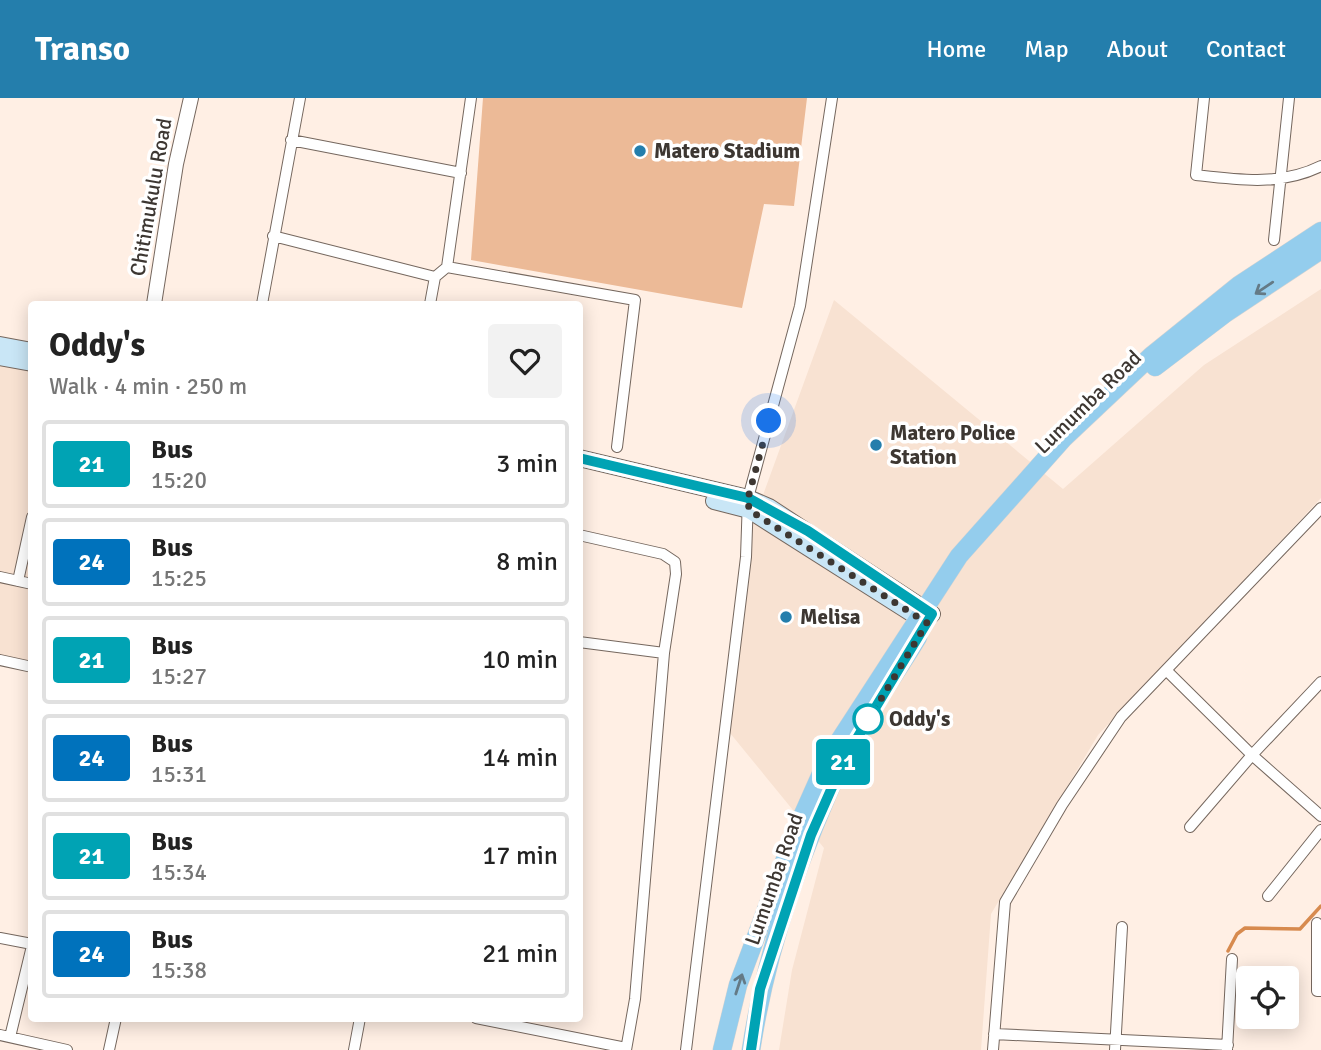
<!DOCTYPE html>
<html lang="en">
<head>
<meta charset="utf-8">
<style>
	body { margin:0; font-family:Signika,sans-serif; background:#f2f2f2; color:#222; height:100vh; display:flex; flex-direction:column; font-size:26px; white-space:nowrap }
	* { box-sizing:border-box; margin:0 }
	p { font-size:23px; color:#767676 }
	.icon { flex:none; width:38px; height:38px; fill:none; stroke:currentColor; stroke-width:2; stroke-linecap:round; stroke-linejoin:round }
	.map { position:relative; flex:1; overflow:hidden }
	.details { position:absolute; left:28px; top:203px; width:555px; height:721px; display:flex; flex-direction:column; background:#fff; border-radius:7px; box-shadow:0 4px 18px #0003 }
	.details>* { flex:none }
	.badge { padding:0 14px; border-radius:5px; font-size:24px; line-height:46px }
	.buttons { position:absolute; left:1236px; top:868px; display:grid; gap:14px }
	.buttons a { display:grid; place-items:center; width:63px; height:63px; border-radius:7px; background:#fff; box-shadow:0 4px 18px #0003; font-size:35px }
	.you { position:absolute; width:35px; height:35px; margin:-18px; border:5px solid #fff; border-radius:50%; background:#1a73e8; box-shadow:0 0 0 10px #1a73e833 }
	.map>.badge { position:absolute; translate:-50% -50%; box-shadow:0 0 0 4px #fff }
	.round { display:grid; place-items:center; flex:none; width:74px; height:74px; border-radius:7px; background:#f2f2f2 }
	.summary { display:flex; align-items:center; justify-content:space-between; height:119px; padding:0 21px }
	h1 { font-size:33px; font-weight:700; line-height:52px }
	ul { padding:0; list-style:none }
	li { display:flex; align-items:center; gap:21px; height:88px; margin:0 14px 10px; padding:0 7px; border:4px solid #e0e0e0; border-radius:7px }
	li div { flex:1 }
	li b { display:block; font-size:26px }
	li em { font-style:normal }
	li .badge { min-width:77px; font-weight:700; text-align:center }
	header { display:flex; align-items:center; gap:42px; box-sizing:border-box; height:98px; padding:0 35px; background:#247eac; color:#fff }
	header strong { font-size:33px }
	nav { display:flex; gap:38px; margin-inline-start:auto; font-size:24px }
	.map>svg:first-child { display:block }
</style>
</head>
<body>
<header>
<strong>Transo</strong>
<nav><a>Home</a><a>Map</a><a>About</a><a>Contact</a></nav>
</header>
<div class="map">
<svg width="1321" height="952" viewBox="0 0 1321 952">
	<rect width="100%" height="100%" fill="#ffefe4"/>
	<!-- built -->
	<path fill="#f8e2d2" d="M1321,191V400L1098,637L991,816L981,952H779L792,872L824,750L730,635L751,430L834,202L1063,391L1204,267Z
		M0,252L31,258V569L0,563Z"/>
	<!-- green -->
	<path fill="#ecba97" d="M483,0H807L794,108L764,106L742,210L471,162Z"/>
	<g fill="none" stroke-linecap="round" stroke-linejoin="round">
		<!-- stream -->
		<path stroke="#d78a4e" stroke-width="3.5" d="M1228,853L1237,836L1245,830L1300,831L1321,808"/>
		<!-- minor casing -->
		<g stroke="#75675e" stroke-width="12">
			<path id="minor" d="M1204,0L1196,77C1239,82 1281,88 1321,68
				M291,42L461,75
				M273,138L435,179L447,169L635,202L617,349
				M1274,142L1289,0
				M447,169L471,0
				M262,206L300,0
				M430,206L435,179
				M579,437L663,456L675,464L676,476L664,555L635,901L626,952
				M0,479L32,486
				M18,483L32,419
				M579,544L664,555
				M0,562L32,569
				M1166,572L1252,657L1321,718
				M1190,729L1252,657L1321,584
				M1268,798L1321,732
				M1317,825V893H1321
				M0,840L32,846
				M476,920L626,950
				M994,936L1228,947
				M0,937L67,952
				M10,939L32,848
				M109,952L116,920
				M354,952L360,920
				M686,952L746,459L748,400L800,208L832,0
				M993,952L1005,804L1062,707L1121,619L1321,410
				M1115,952L1122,829
				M1227,952L1232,861"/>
		</g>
		<!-- tertiary casing -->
		<g stroke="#75675e" stroke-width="16">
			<path id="tertiary" d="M154,206L176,66L191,0"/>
		</g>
		<!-- secondary casing -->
		<g stroke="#75675e" stroke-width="18">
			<path id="secondary" d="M0,247L32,253
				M0,259L32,265
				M579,360L748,400L769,409L932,516
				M714,403L749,412L919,520"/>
		</g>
		<!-- primary casing -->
		<g stroke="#d4d3d2" stroke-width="19">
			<path id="primary" d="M1155,269L1226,215L1321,152
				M722,952L738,887L796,732L828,660L959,458L1064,340L1151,258L1239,187L1321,133
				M751,952C766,853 801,753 843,662C863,620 894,579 918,539"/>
		</g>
		<!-- minor -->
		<use href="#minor" stroke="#fff" stroke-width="10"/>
		<!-- tertiary -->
		<use href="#tertiary" stroke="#fff" stroke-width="14"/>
		<!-- secondary -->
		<use href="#secondary" stroke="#c9e6f6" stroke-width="16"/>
		<!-- primary -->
		<use href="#primary" stroke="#94cded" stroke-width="18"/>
	</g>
	<!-- one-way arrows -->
	<defs><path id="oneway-shaft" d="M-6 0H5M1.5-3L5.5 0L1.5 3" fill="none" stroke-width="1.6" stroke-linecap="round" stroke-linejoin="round" transform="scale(1.75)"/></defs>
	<g stroke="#647a86">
		<use href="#oneway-shaft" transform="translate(1264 190) rotate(146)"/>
		<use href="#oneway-shaft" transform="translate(739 886) rotate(-72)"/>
	</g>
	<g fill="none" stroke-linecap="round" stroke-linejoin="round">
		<!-- line casing -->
		<g stroke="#fff" stroke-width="16">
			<path id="line" d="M579,360L748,400L808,433L932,516L845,660L811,737L760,891L751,952"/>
		</g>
		<!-- line -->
		<use href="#line" stroke="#00a3b4" stroke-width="10"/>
		<!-- walk -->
		<path stroke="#3d3732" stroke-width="7" stroke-dasharray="0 12.6" d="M769,323L748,400L749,412L927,525L867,624L868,621"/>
	</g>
	<!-- markers -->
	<g fill="#247eac" stroke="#fff" stroke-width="2.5">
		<circle cx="640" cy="53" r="7"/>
		<circle cx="876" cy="347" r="7"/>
		<circle cx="786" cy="519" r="7"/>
	</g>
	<circle fill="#fff" stroke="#00a3b4" stroke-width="3.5" cx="868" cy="621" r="14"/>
	<g text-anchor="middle" stroke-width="7" stroke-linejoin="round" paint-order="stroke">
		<!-- poi labels -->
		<g font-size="21" font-weight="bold" fill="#3d3732" stroke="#fff" text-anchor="start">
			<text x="654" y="60">Matero Stadium</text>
			<text x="890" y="342">Matero Police<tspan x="890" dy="24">Station</tspan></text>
			<text x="800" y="526">Melisa</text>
		</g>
		<!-- street labels -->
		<g font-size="21" fill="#3d3732" stroke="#fff">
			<text transform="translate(151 99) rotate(-80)" y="7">Chitimukulu Road</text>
			<text transform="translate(1088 304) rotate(-44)" y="7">Lumumba Road</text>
			<text transform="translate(774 781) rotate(-71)" y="7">Lumumba Road</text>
		</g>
		<!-- stop labels -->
		<g font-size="21" font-weight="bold" fill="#3d3732" stroke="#fff" text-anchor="start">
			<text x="889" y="628">Oddy's</text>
		</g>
	</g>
</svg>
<div class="buttons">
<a><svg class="icon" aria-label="locate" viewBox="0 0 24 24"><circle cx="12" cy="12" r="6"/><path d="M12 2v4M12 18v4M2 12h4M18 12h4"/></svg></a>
</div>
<div class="you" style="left:769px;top:323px"></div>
<b class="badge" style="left:843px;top:664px;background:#00a3b4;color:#fff">21</b>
<section class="details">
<div class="summary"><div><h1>Oddy's</h1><p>Walk · 4 min · 250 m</p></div><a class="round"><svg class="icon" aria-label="heart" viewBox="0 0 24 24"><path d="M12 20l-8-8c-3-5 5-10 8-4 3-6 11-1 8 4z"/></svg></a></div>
<ul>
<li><span class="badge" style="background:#00a3b4;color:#fff">21</span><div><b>Bus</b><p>15:20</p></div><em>3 min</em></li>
<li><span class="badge" style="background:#0072bc;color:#fff">24</span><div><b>Bus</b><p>15:25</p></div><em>8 min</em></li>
<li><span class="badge" style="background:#00a3b4;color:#fff">21</span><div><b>Bus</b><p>15:27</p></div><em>10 min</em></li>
<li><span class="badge" style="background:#0072bc;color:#fff">24</span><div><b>Bus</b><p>15:31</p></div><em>14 min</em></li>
<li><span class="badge" style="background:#00a3b4;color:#fff">21</span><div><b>Bus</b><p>15:34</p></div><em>17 min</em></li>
<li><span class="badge" style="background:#0072bc;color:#fff">24</span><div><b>Bus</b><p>15:38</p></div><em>21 min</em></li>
</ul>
</section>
</div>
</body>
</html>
